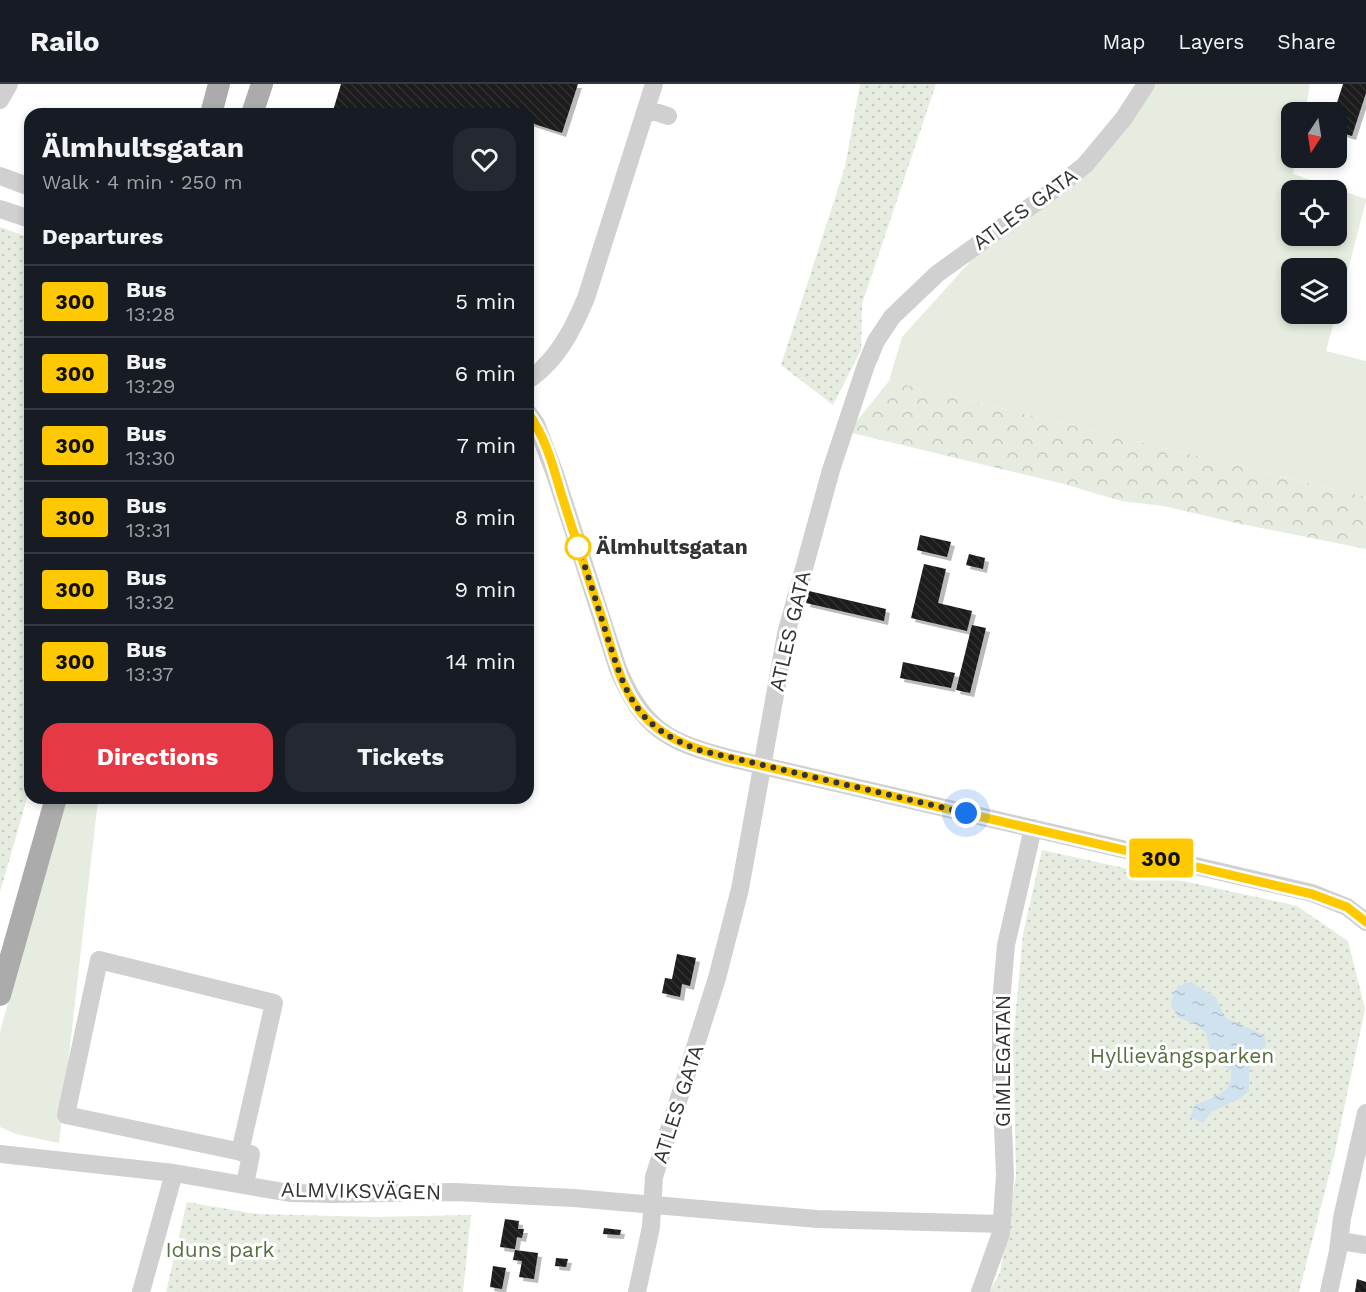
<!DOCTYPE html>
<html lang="en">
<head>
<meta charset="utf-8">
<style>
	body { margin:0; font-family:"Work Sans",sans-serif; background:#242831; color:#f1f3f6; height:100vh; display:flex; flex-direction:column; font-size:22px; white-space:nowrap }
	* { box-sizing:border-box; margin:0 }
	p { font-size:20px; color:#9ea1a6 }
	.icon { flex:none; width:33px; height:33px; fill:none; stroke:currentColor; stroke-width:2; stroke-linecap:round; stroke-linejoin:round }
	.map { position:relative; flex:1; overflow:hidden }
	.side { position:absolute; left:24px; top:24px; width:510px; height:696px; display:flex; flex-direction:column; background:#171b24; border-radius:18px; box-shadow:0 3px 9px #0003 }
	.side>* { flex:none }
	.badge { padding:0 12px; border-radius:4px; font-size:21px; line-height:39px }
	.needle { width:39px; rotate:192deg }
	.tools { position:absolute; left:1281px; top:18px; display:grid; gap:12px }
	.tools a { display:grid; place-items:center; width:66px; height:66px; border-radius:12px; background:#171b24; box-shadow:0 3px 9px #0003; font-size:30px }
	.you { position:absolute; width:30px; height:30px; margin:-15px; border:4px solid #fff; border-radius:50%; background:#1a73e8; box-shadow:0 0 0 9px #1a73e833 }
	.map>.badge { position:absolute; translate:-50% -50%; box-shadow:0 0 0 3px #fff }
	h2 { padding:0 18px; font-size:22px; line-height:54px }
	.round { display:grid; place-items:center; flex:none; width:63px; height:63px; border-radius:18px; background:#242831 }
	.head { display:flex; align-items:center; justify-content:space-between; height:102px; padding:0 18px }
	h1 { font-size:28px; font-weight:700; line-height:45px }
	.primary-button { display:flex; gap:12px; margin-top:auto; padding:12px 18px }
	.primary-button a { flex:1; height:69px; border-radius:18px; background:#e63946; color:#fff; font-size:24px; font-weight:700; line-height:69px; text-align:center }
	.primary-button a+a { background:#242831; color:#f1f3f6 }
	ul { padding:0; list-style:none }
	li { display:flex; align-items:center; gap:18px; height:72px; padding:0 18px; border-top:2px solid #363941 }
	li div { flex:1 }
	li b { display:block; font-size:22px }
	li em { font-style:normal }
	li .badge { min-width:66px; font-weight:700; text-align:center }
	header { display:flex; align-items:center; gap:36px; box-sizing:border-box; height:84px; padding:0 30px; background:#171b24; border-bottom:2px solid #363941 }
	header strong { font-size:28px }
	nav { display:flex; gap:33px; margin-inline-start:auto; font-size:21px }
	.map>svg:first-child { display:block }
</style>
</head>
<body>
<header>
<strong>Railo</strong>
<nav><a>Map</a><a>Layers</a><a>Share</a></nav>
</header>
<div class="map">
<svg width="1366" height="1208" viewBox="0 0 1366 1208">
	<defs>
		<pattern id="forest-crowns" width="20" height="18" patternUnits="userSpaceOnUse" patternTransform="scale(1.5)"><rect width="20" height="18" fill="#e6ecdf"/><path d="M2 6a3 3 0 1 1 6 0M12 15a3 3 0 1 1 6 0" fill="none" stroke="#c6cbc0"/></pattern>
		<pattern id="park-dots" width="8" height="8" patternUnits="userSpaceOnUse" patternTransform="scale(1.5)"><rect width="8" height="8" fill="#e6ecdf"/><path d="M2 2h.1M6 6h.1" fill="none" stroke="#c6cbc0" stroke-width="1.8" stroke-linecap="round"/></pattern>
		<pattern id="water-ripples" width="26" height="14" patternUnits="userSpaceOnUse" patternTransform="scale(1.5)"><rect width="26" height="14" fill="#cfe2ee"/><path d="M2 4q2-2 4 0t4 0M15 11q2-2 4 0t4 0" fill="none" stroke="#b2c2cd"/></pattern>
		<pattern id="building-back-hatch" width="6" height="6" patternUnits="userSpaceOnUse" patternTransform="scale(1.5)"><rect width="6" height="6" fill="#1a1a1a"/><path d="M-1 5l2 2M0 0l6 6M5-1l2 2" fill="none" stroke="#333"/></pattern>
		<filter id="shadow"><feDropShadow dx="4" dy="4" stdDeviation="0" flood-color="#0004"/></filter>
	</defs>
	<rect width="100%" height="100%" fill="#fff"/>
	<!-- grass -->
	<path fill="#e6ecdf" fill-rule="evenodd" d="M1152,0H1310L1305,28H1292V74H1296L1293,90L1366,115V117L1337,227L1336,184H1292V230H1336L1326,267L1366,277V413L889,297L902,253L978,169L1015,144ZM1292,106H1336V152H1292Z
		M65,714H96L98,716L59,1059L16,1050L0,1043V948Z"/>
	<!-- forest -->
	<path fill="url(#forest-crowns)" d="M889,297L1366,413V465L1241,440L1163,422L1121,417L1064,400L848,348Z"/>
	<!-- park -->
	<path fill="url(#park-dots)" d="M860,0H936L862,220L861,266L833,321L781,281L845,83Z
		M0,143L30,154V704L0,808Z
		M1042,766L1297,822L1348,857L1365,925L1334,1072L1299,1208H989L1000,1189L1016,1091L1013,957L1023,850Z
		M187,1118L256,1130L375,1133L471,1131L463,1208H166Z"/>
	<!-- water -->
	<path fill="url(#water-ripples)" d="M1191,898L1215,913L1226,934L1264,951L1266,960L1249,985V1007L1241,1014L1211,1028L1203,1039L1190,1033L1195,1021C1207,1016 1227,1011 1231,996C1231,993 1231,989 1231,986L1218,980L1211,973L1206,949L1198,942L1178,933L1171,922C1173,907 1175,901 1191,898Z"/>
	<!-- building -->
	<path fill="url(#building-back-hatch)" filter="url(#shadow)" d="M341,0H578L562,49L528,38V30H502L495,28L494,30H332Z
		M1343,0H1366V9L1352,52L1336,47V28H1334Z
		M920,451L951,458L947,473L917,466Z
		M969,470L985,474L983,485L966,481Z
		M924,480L946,485L938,519L972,527L967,547L911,534Z
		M809,507L886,525L884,537L806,519Z
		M972,541L986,544L970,609L956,606Z
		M903,578L955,589L951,604L900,594Z
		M677,870L696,874L690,902L682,900L680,913L662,909L665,894L672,895Z
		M505,1135L519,1137L518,1145H524L522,1154L517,1153L515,1165L500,1163Z
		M604,1144L621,1146L620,1151L603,1150Z
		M515,1166L538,1169L534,1195L519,1193L522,1177L513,1176Z
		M556,1174L568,1175L566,1183L555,1182Z
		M493,1182L506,1184L502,1205L490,1203Z
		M1357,1195L1366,1198V1208H1355Z"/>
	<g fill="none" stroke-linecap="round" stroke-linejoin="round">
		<!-- minor -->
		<path stroke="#d0d0d0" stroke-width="18" d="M0,16L9,0
			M647,25L668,32
			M0,92L30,103
			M0,125L30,135
			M528,296C533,292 539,289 543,284C563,265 575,240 586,214L654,0
			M528,329L536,340L555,390L618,585C644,646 668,658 729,674L1312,809L1347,823L1366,838
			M240,1068L274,919L99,876L66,1031L251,1070L245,1101
			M0,1070L174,1089L290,1109L333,1110L455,1108L574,1114L817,1135L1002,1140
			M1340,1157L1366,1161
			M141,1208L174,1089
			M637,1208L651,1143L654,1093L717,894L740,805L786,550L831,386L866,281L876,257L892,233L937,190L1052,107L1085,81L1124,34L1146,0
			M980,1208L1001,1149L1005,1092L1001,993V918L1006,861L1033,744
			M1329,1208L1338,1167L1342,1134L1366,1029"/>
		<!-- major -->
		<path stroke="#ababab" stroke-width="22" d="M211,30L219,0
			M252,30L262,0
			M0,911L56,714"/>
	</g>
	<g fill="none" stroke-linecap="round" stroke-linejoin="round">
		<!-- line casing -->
		<g stroke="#fff" stroke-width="14">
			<path id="line" d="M528,329C545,352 553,382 561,409C574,450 587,491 601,531C613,568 621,612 650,638C673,659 700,666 729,674L1312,810L1347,823L1366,838"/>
		</g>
		<!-- line -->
		<use href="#line" stroke="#fec900" stroke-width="9"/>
		<!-- walk -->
		<path stroke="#333" stroke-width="6" stroke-dasharray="0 10.8" d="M578,463C589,493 598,524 608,555C616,579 623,605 639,626C654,646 676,657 699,666L966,729"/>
	</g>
	<!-- markers -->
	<circle fill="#fff" stroke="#fec900" stroke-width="3" cx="578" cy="463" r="12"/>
	<g text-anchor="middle" stroke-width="6" stroke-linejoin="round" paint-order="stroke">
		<!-- street labels -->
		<g font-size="21" fill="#333" stroke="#fff">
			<text transform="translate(1025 125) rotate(-36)" y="7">ATLES GATA</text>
			<text transform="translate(790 547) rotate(-77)" y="7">ATLES GATA</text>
			<text transform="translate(1003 977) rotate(-90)" y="7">GIMLEGATAN</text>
			<text transform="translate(678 1020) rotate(-72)" y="7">ATLES GATA</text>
			<text transform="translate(361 1107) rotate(1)" y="7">ALMVIKSVÄGEN</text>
		</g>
		<!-- stop labels -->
		<g font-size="21" font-weight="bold" fill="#333" stroke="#fff" text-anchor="start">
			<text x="596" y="470">Älmhultsgatan</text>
		</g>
		<!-- park labels -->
		<g font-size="21" fill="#56703f" stroke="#fff">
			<text x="1182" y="979">Hyllievångsparken</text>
			<text x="220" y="1173">Iduns park</text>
		</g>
	</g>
</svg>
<div class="tools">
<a><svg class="needle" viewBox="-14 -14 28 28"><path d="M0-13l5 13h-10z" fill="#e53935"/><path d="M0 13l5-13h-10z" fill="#9ea1a6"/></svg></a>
<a><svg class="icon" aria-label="locate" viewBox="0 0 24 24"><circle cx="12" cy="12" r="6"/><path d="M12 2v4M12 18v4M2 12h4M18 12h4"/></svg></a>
<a><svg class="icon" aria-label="layers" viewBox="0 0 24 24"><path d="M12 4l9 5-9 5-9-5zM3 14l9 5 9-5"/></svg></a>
</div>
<div class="you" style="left:966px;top:729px"></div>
<b class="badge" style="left:1161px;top:774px;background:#fec900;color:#111">300</b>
<section class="side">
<div class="head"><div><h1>Älmhultsgatan</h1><p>Walk · 4 min · 250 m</p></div><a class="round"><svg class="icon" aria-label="heart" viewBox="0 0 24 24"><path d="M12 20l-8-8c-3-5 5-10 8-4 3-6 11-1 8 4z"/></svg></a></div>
<h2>Departures</h2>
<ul>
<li><span class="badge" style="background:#fec900;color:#111">300</span><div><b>Bus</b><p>13:28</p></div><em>5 min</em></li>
<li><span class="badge" style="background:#fec900;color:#111">300</span><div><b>Bus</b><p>13:29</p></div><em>6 min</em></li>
<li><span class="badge" style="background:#fec900;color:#111">300</span><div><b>Bus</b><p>13:30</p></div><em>7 min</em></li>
<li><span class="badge" style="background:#fec900;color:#111">300</span><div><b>Bus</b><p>13:31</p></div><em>8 min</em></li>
<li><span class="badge" style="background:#fec900;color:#111">300</span><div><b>Bus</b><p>13:32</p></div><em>9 min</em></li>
<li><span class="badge" style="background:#fec900;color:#111">300</span><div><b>Bus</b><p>13:37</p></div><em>14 min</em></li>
</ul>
<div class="primary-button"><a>Directions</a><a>Tickets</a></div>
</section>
</div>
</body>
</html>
